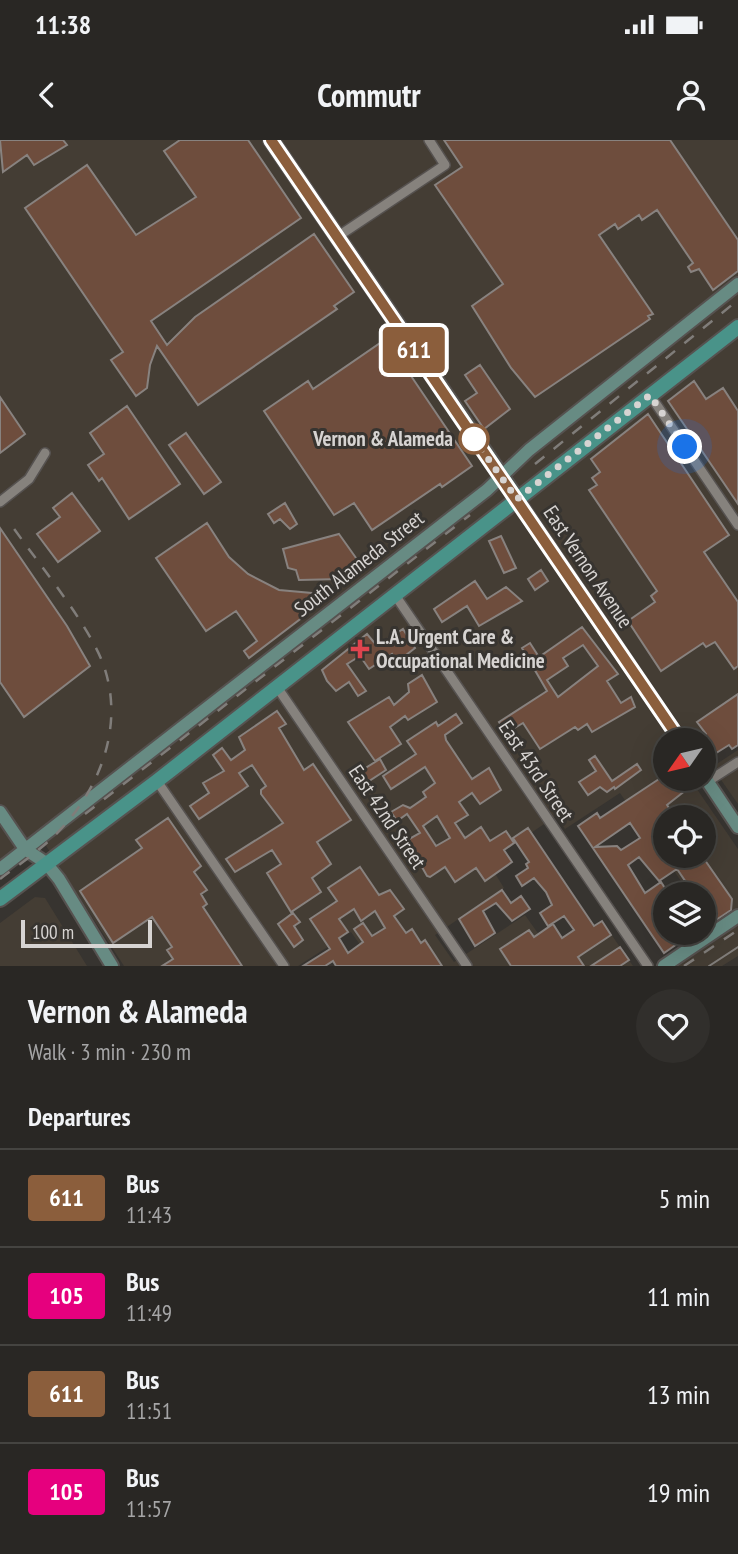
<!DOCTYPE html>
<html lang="en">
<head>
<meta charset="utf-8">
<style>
	body { margin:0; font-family:"PT Sans Narrow",sans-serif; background:#312f2c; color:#f1f3f6; height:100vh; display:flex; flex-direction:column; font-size:26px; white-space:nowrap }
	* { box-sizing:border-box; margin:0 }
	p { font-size:23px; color:#a5a5a6 }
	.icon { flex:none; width:38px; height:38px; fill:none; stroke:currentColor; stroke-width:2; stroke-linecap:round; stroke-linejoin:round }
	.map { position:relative; height:826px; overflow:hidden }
	.drawer { display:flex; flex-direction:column; background:#292724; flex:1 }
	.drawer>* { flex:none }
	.badge { padding:0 14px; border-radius:5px; font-size:24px; line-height:46px }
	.needle { width:46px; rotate:236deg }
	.buttons { position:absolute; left:653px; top:588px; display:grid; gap:14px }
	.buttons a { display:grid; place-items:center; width:63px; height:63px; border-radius:50%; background:#292724; box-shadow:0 7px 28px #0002,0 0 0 2px #454441; font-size:35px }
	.scale { position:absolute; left:21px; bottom:18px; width:131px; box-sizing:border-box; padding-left:7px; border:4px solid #d7d4d2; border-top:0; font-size:19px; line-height:24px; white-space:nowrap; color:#d7d4d2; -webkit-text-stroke:5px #373430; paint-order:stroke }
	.you { position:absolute; width:35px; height:35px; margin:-18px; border:5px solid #fff; border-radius:50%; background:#1a73e8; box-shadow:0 0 0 10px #1a73e833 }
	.map>.badge { position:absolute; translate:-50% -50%; box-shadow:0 0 0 4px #fff }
	h2 { padding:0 28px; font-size:26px; line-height:63px }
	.round { display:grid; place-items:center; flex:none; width:74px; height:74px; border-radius:37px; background:#312f2c }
	.head { display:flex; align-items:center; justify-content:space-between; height:119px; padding:0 28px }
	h1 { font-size:33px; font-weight:800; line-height:52px }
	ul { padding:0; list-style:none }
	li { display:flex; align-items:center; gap:21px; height:98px; padding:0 28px; border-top:2px solid #454441 }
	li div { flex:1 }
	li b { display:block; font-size:26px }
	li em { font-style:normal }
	li .badge { min-width:77px; font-weight:700; text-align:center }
	.status { display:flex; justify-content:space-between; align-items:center; height:49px; padding:0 35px; background:#292724; direction:ltr }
	.status svg { height:19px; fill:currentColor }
	header { display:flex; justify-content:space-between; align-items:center; height:91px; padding:0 28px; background:#292724; font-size:32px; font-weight:800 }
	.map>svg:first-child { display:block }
</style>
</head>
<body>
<div class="status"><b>11:38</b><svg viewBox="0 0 49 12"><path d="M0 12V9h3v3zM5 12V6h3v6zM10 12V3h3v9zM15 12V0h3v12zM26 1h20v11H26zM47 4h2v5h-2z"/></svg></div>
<header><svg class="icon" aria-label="back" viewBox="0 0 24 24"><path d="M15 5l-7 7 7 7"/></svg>Commutr<svg class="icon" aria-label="person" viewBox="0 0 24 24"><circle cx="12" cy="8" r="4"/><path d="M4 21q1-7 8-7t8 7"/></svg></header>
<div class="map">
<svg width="738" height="826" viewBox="0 0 738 826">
	<rect width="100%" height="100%" fill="#373430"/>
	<!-- built -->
	<path fill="#443d34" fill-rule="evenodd" d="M0,0H738V578L704,601L665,600V639H690L738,709V768L712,786L704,773V754H690L620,653L565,689L556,676L488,722L504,748L435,795L454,822L525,775L552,813L602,781L633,826H375L351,792L298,826H124L39,695L0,723ZM665,677H704V716H665Z
		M738,610V664L712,627Z
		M35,757L45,758L87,826H0V783Z
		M738,784V816L722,826H675Z"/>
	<!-- building -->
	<path fill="#6e4d3d" stroke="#88827f" stroke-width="2" fill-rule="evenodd" d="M0,0H63L67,5L34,25L27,15L3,32Z
		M180,0H248L301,78L151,181L167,205L195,177L314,94L354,152L334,166L337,169L198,265L157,206L150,225L147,248L136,256L111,220L123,212L25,68L87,25L136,95L196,57L164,11Z
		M444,0H670L738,100V131L713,150L699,129L691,132L688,127L693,123L657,70L642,80L639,75L618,89L615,84L599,95L653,174L648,176L650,179L535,257L511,228L472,166L503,144L435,45L462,27Z
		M386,199L472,326L442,347L440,344L372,390L354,363L334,375L264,271L308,241L313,249Z
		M480,225L510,269L484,289L465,261L477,253L465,235Z
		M694,241L706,259L723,248L738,271V364L668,261Z
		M0,257L25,294L0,313Z
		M127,266L180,344L129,379L102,338L99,341L88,325L104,314L90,293Z
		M648,274L729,395L704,412L738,462V526L734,529L715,502L706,507L703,503L661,531L628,481L655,462L651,456L657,451L589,350L597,345L592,338L600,332L591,319Z
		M186,293L221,342L204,354L169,305Z
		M72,353L100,391L58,422L37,394L60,377L53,368Z
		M285,363L297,384L290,389L280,379L274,383L268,374Z
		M207,383L229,417L248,434L279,450L312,453L320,464L249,518L244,511L257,501L236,471L206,491L156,418Z
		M0,388L67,486L90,526L24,577L0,542Z
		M339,394L361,425L341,439L299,440L296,430L288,428L283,409Z
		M501,396L516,428L504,433L489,401Z
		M541,430L548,441L535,450L528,439Z
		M475,441L487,459L506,447L522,461L479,486L467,466L442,482L434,469Z
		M582,487L618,534L607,541L621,563L631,557L635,567L592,592L587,584L578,590L575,587L540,609L523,583L506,593L499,582L547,551L522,508L530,503L539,517ZM583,505L598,526L558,557L547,540L568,526L563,518Z
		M403,489L415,508L397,522L392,514L369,529L360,516L347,524L366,551L358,556L349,542L336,551L327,541L322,530L367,494L377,506Z
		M422,535L437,562L408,580L405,576L390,587L401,604L375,621L348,582L389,557L394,565L409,552L408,544Z
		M738,554V605L732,609L729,605L713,615L704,601L706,594L697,582Z
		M277,571L286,584L279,588L304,630L313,624L351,680L317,702L331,724L312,738L321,752L291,772L267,733L281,724L272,710L235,732L226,719L283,683L261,654V650L266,646L252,625L239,633L248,646L241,651L199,679L190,666L209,653L203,643L224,631L213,615L222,608L231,620L245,610L239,597Z
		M456,574L462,583L445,595L446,600L472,639L489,628L501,650L480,664L472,653L459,662L468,675L455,683L465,698L481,687L490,701L506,691L514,703L504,710L512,722L485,741L476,728L455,742L445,727L430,737L427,736L409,704V699L420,693L407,674L397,681L391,672L403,665L410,668L426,657L423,652L435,643L425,627L391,649L383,636L416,614L407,601L436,582L438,586ZM437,676L450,698L436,706L423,686Z
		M595,616L612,641L637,624L641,630L615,649L614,647L607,652L600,647L588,655L579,642L596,631L589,620Z
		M380,619L386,630L366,643L359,632Z
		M665,635V639H679L686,650L667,665L675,677H665V716H702L732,759L731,770L704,788V754H694L677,729L659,741L639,717L628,725L645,753L661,742L668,753L665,754V798L672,794L677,804L664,813L578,686L597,673L600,678ZM630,683L640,698L621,710L617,706L595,707Z
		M168,678L201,726L194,732L207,750L201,754L207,764L203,767L242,826H162L173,819L167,810L172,807L152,777L113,803L80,751L142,708L136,700Z
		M528,688L594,786L602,781L611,795L578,817L584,826H511L500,809L529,790L534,797L553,784L562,798L574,790L564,776L548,786L540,773L552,765L546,752L534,738L522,746L516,736L528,728L526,724L529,722L513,698Z
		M360,727L379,755L390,750L404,769L394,776L406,793L412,789L421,803L425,800L442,826H336L333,821L325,826H303L330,809L310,779L337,761L328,748ZM354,769L361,781L375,771L385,788L372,796L363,783L354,789L363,802L348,813L339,798L348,792L339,779Z
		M502,750L511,763L521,756L530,769L512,781L496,763L483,771L495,793L475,806L459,779Z
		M293,773L300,782L294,786L303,800L294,807L278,784Z
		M620,807L629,820L620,826H591Z"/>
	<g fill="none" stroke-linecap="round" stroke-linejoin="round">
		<!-- street casing -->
		<g stroke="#565250" stroke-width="12">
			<path id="street" d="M337,97L445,25L429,0
				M650,255L738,385
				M0,362L29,339L45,313
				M395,455L648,826
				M277,547L467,826
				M157,641L284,826
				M707,642L738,622"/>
		</g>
		<!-- secondary casing -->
		<g stroke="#565250" stroke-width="16">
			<path id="secondary" d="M517,359L680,600
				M704,636L738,687
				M0,672L25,709L46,723L59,739L112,826
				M0,729L487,350L529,310L738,144
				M664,826L738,776"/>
		</g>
		<!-- primary casing -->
		<g stroke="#565250" stroke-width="18">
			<path id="primary" d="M271,0L517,359
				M0,759L157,641L738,187"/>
		</g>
		<!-- street -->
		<use href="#street" stroke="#86827d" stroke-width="9"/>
		<!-- secondary -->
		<use href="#secondary" stroke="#678b83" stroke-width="12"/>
		<!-- primary -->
		<use href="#primary" stroke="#499389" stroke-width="14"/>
		<!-- tram -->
		<path stroke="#807d7a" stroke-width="2" d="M709,826L738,807"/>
		<!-- rail -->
		<path stroke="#807d7a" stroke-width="2.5" stroke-dasharray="12 12" stroke-linecap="butt" d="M535,324L738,160
			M85,674L470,375
			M0,739C17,726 35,714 51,699C99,654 127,585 102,521C85,479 37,422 10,383
			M684,826L738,790"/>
	</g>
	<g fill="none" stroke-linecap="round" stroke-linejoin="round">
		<!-- line casing -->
		<g stroke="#fff" stroke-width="16">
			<path id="line" d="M271,0L680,600"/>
		</g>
		<!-- line -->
		<use href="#line" stroke="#8b5e3c" stroke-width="10"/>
		<!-- walk -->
		<path stroke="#d7d4d2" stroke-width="7" stroke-dasharray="0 12.6" d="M474,299L517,359L650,255L685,307"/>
	</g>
	<!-- markers -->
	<circle fill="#fff" stroke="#8b5e3c" stroke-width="3.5" cx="474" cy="299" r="14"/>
	<path fill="#e0444e" stroke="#373430" stroke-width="2.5" d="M356.5 498.5h7v7h7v7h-7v7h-7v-7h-7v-7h7z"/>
	<g text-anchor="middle" stroke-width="6" stroke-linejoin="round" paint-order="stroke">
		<!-- stop labels -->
		<g font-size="21" font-weight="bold" fill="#d7d4d2" stroke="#373430" text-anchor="end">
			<text x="453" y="306">Vernon &amp; Alameda</text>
		</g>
		<!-- street labels -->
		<g font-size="21" fill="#d7d4d2" stroke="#373430">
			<text transform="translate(359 424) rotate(-38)" y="7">South Alameda Street</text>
			<text transform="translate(588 427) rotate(56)" y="7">East Vernon Avenue</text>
			<text transform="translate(536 631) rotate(56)" y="7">East 43rd Street</text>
			<text transform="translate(387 677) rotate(56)" y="7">East 42nd Street</text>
		</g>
		<!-- poi labels -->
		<g font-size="21" font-weight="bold" fill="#d7d4d2" stroke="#373430" text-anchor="start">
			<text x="376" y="504">L.A. Urgent Care &amp;<tspan x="376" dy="24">Occupational Medicine</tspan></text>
		</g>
	</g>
</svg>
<div class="buttons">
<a><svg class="needle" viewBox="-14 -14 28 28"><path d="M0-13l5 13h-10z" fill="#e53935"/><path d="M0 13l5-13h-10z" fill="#a5a5a6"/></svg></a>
<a><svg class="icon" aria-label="locate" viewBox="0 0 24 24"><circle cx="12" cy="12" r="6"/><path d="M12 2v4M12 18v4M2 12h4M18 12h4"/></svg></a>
<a><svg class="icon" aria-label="layers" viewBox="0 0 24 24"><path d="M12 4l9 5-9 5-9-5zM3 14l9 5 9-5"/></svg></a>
</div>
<div class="scale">100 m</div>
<div class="you" style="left:685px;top:307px"></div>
<b class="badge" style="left:414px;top:210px;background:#8b5e3c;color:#fff">611</b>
</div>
<section class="drawer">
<div class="head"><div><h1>Vernon &amp; Alameda</h1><p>Walk · 3 min · 230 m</p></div><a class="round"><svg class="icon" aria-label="heart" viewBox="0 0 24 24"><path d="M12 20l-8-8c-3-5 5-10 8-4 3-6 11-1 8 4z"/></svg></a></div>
<h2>Departures</h2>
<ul>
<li><span class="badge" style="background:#8b5e3c;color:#fff">611</span><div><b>Bus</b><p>11:43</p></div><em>5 min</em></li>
<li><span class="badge" style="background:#e6007e;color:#fff">105</span><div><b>Bus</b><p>11:49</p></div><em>11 min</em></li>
<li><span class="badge" style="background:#8b5e3c;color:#fff">611</span><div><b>Bus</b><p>11:51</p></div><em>13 min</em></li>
<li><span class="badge" style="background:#e6007e;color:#fff">105</span><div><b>Bus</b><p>11:57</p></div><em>19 min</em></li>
</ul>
</section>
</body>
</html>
